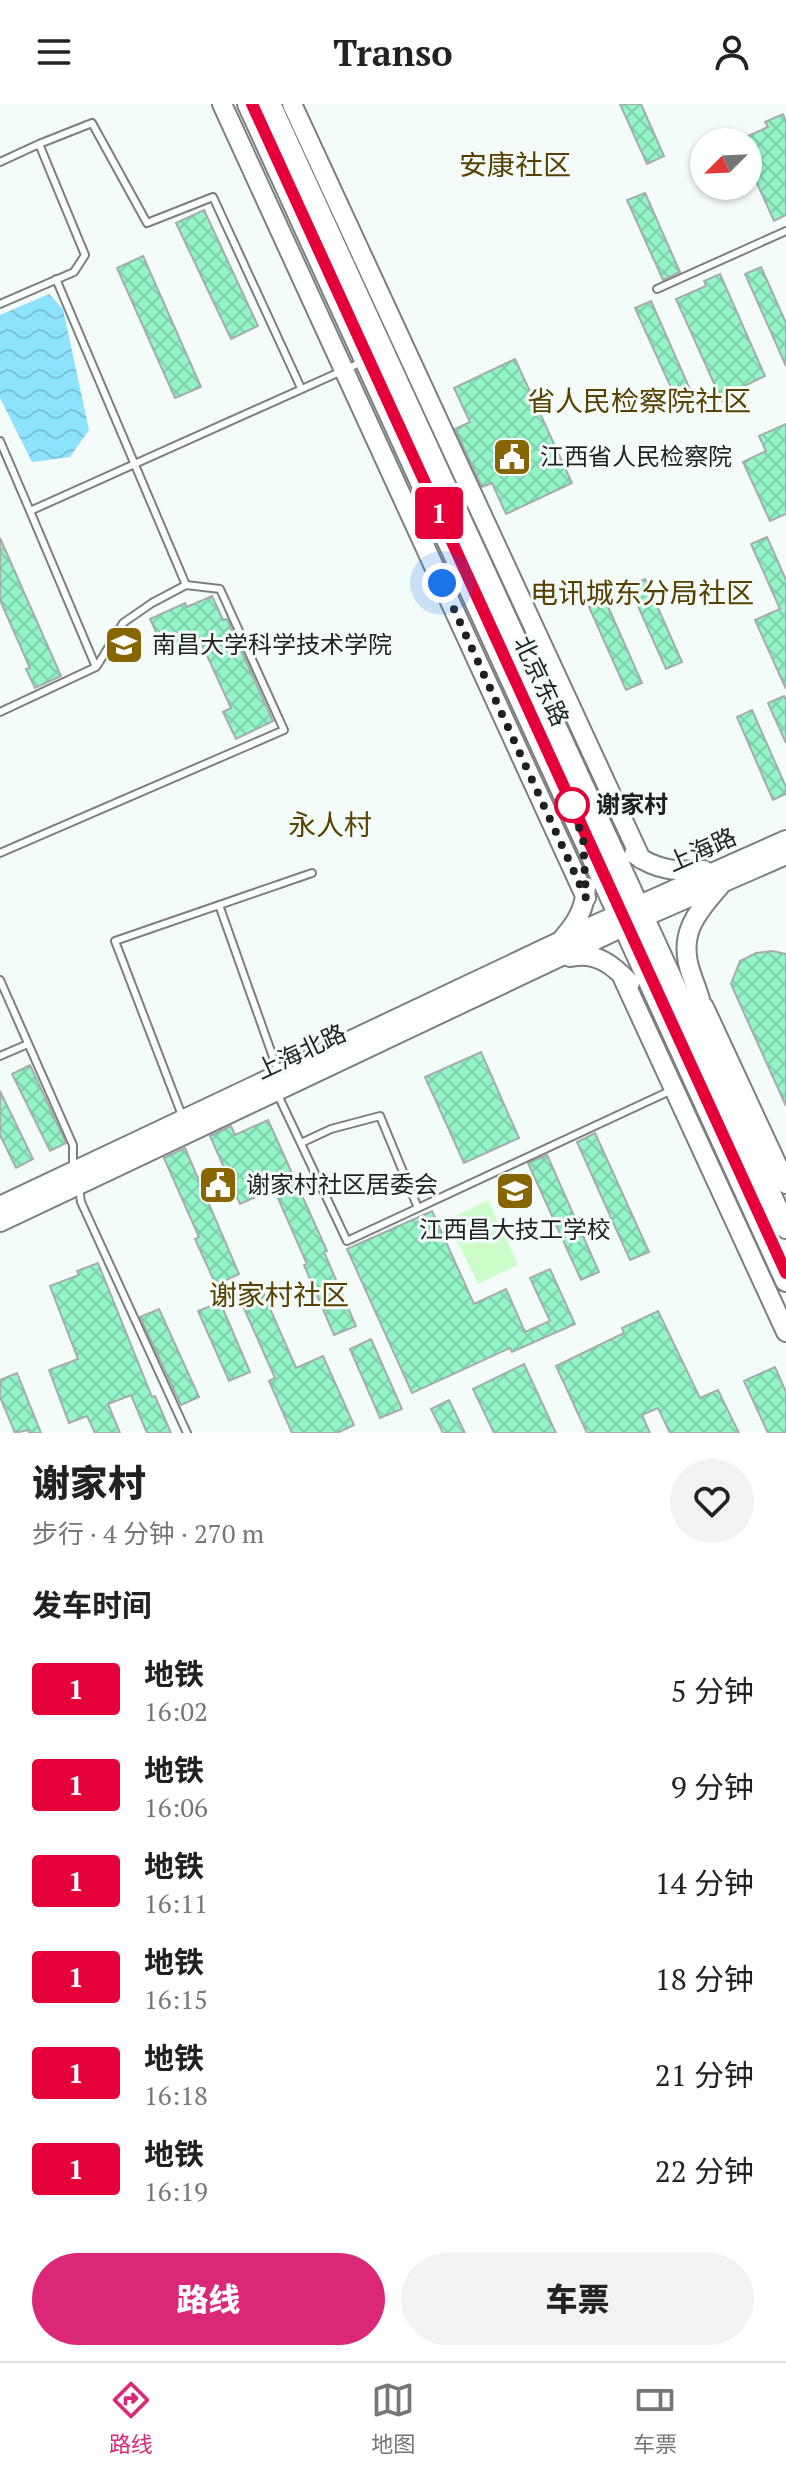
<!DOCTYPE html>
<html lang="zh">
<head>
<meta charset="utf-8">
<style>
	body { margin:0; font-family:"PT Serif","Noto Sans SC",serif; background:#f2f2f2; color:#222; height:100vh; display:flex; flex-direction:column; font-size:30px; white-space:nowrap }
	* { box-sizing:border-box; margin:0 }
	p { font-size:26px; color:#767676 }
	.icon { flex:none; width:44px; height:44px; fill:none; stroke:currentColor; stroke-width:2; stroke-linecap:round; stroke-linejoin:round }
	.map { position:relative; height:1329px; overflow:hidden }
	.panel { display:flex; flex-direction:column; background:#fff; flex:1 }
	.panel>* { flex:none }
	.badge { padding:0 16px; border-radius:6px; font-size:28px; line-height:52px }
	.needle { width:52px; rotate:246deg }
	.tools { position:absolute; left:690px; top:24px; display:grid; gap:16px }
	.tools a { display:grid; place-items:center; width:72px; height:72px; border-radius:50%; background:#fff; box-shadow:0 2px 6px #0004; font-size:40px }
	.you { position:absolute; width:40px; height:40px; margin:-20px; border:6px solid #fff; border-radius:50%; background:#1a73e8; box-shadow:0 0 0 12px #1a73e833 }
	.map>.badge { position:absolute; translate:-50% -50%; box-shadow:0 0 0 4px #fff }
	h2 { padding:0 32px; font-size:30px; line-height:72px }
	.round { display:grid; place-items:center; flex:none; width:84px; height:84px; border-radius:42px; background:#f2f2f2 }
	.headline { display:flex; align-items:center; justify-content:space-between; height:136px; padding:0 32px }
	h1 { font-size:38px; font-weight:800; line-height:60px }
	.action { display:flex; gap:16px; margin-top:auto; padding:16px 32px }
	.action a { flex:1; height:92px; border-radius:48px; background:#db2777; color:#fff; font-size:32px; font-weight:800; line-height:92px; text-align:center }
	.action a+a { background:#f2f2f2; color:#222 }
	ul { padding:0; list-style:none }
	li { display:flex; align-items:center; gap:24px; height:96px; padding:0 32px }
	li div { flex:1 }
	li b { display:block; font-size:30px }
	li em { font-style:normal }
	li .badge { min-width:88px; font-weight:700; text-align:center }
	header { display:flex; justify-content:space-between; align-items:center; height:104px; padding:0 32px; background:#fff; font-size:36px; font-weight:800 }
	.menu { display:flex; justify-content:space-around; align-items:center; height:112px; border-top:2px solid #e0e0e0; background:#fff; font-size:22px; color:#767676 }
	.menu a { display:grid; justify-items:center; gap:4px }
	.menu .active { color:#db2777 }
	.map>svg:first-child { display:block }
</style>
</head>
<body>
<header><svg class="icon" aria-label="menu" viewBox="0 0 24 24"><path d="M4 6h16M4 12h16M4 18h16"/></svg>Transo<svg class="icon" aria-label="person" viewBox="0 0 24 24"><circle cx="12" cy="8" r="4"/><path d="M4 21q1-7 8-7t8 7"/></svg></header>
<div class="map">
<svg width="786" height="1329" viewBox="0 0 786 1329">
	<defs>
		<pattern id="water-waves" width="16" height="10" patternUnits="userSpaceOnUse" patternTransform="scale(2)"><rect width="16" height="10" fill="#8de2fd"/><path d="M0 5q4-4 8 0t8 0" fill="none" stroke="#79c2d9"/></pattern>
		<pattern id="building-cross-hatch" width="8" height="8" patternUnits="userSpaceOnUse" patternTransform="scale(2)"><rect width="8" height="8" fill="#92f4c7"/><path d="M0 0l8 8M0 8l8-8" fill="none" stroke="#7dd1ab"/></pattern>
	</defs>
	<rect width="100%" height="100%" fill="#f4fcfa"/>
	<!-- green -->
	<path fill="#cbfcc9" d="M488,1096L518,1161L478,1180L447,1116Z"/>
	<!-- water -->
	<path fill="url(#water-waves)" d="M49,190L63,205L89,326L70,353L32,358L0,294V211Z"/>
	<!-- building -->
	<path fill="url(#building-cross-hatch)" stroke="#a6aca9" stroke-width="2" d="M620,0H641L664,52L647,60Z
		M783,10L786,18V111L774,117L748,59V32L768,23L765,18Z
		M645,89L680,168L663,176L627,96Z
		M204,106L258,222L231,235L176,119Z
		M143,152L201,283L175,294L117,164Z
		M761,163L786,219V262L745,170Z
		M720,170L765,272L736,286L738,290L722,297L676,195L706,182L704,177Z
		M651,197L696,299L681,306L635,204Z
		M515,255L572,379L506,410L492,379L482,383L455,325L470,318L454,284Z
		M786,320V410L770,417L743,358L766,347L759,332Z
		M767,433L786,476V585L755,516L780,505L751,440Z
		M0,434L61,572L35,584L26,565L30,564L0,496Z
		M645,475L682,558L666,565L629,482Z
		M212,492L223,516L227,515L273,617L236,635L223,608L231,604L199,534L194,537L193,533L165,547L150,515L185,499L187,503Z
		M605,496L642,579L626,586L589,503Z
		M784,592L786,596V639L768,599Z
		M752,606L786,683V690L773,696L737,613Z
		M772,847L786,850V1002L731,880L740,857L756,849Z
		M481,948L519,1034L464,1059L425,973Z
		M30,961L66,1039L50,1047L12,970Z
		M0,987L33,1055L16,1064L0,1031Z
		M268,1016L327,1147L324,1148L356,1222L334,1231L304,1161L307,1160L274,1085L240,1100L210,1032L231,1022L235,1031Z
		M595,1029L649,1148L630,1156L577,1038Z
		M185,1044L239,1170L216,1181L195,1135L199,1133L164,1054Z
		M547,1051L599,1168L581,1176L528,1059Z
		M432,1107L474,1200L506,1185L525,1228L550,1217L530,1174L550,1165L575,1220L512,1248L510,1244L412,1289L347,1145Z
		M98,1159L152,1293L155,1292L171,1329H147L131,1291L108,1300L120,1329H95L87,1312L69,1319L49,1266L78,1255L50,1182L79,1171L77,1167Z
		M261,1184L296,1264L323,1252L354,1321L337,1329H292L269,1277L275,1274L239,1193Z
		M220,1198L250,1268L229,1277L198,1207Z
		M159,1205L199,1293L181,1301L140,1213Z
		M658,1207L700,1294L718,1286L739,1329H670L658,1304L642,1311L650,1329H587L556,1262L624,1229L622,1224Z
		M371,1235L402,1305L380,1314L350,1245Z
		M524,1260L556,1329H494L473,1285Z
		M775,1263L786,1288V1329H768L744,1277Z
		M17,1269L41,1329H29L28,1326L15,1329L0,1293V1276Z
		M449,1296L465,1329H443L431,1305Z"/>
	<g fill="none" stroke-linecap="round" stroke-linejoin="round">
		<!-- service casing -->
		<g stroke="#7a807f" stroke-width="10">
			<path id="service" d="M39,40L92,19L147,119L213,93L301,284
				M0,58L39,40L85,151L74,168L0,200
				M56,175L186,481L152,499L123,519L97,562
				M657,185L786,127
				M0,337L30,407
				M0,608L96,563L30,407L362,258
				M0,749L284,626L220,485L186,481
				M219,801L278,967
				M0,876L73,1041V1062
				M0,952L28,940
				M277,989L347,1137L672,986
				M183,1014L115,837L312,769
				M301,1039L331,1025L380,1012L418,1104
				M79,1084L81,1098L187,1329"/>
		</g>
		<!-- secondary casing -->
		<g stroke="#7a807f" stroke-width="22">
			<path id="secondary" d="M222,0L586,794
				M292,0L641,755
				M634,750C656,766 677,768 704,766
				M563,834C577,818 585,804 586,783
				M570,853C596,847 613,861 630,879
				M621,870L786,1228
				M704,903L786,1080
				M704,915C703,899 697,887 692,872C677,833 694,811 720,782
				M0,1102L599,819L786,736
				M0,1118L644,813L786,751"/>
		</g>
		<!-- primary casing -->
		<g stroke="#7a807f" stroke-width="24">
			<path id="primary" d="M248,0L786,1177
				M270,0L786,1124"/>
		</g>
		<!-- service -->
		<use href="#service" stroke="#fff" stroke-width="6"/>
		<!-- secondary -->
		<use href="#secondary" stroke="#fff" stroke-width="18"/>
		<!-- primary -->
		<use href="#primary" stroke="#fff" stroke-width="20"/>
	</g>
	<g fill="none" stroke-linecap="round" stroke-linejoin="round">
		<!-- line casing -->
		<g stroke="#fff" stroke-width="18">
			<path id="line" d="M252,0L786,1169"/>
		</g>
		<!-- line -->
		<use href="#line" stroke="#e60039" stroke-width="12"/>
		<!-- walk -->
		<path stroke="#1e2120" stroke-width="8" stroke-dasharray="0 14.4" d="M442,479L586,794L583,732L570,704L572,701"/>
	</g>
	<!-- icons -->
	<defs>
		<g id="civic-square" transform="scale(2)"><rect x="-9" y="-9" width="18" height="18" rx="4" fill="#876601" stroke="#f4fcfa"/><path d="M-.6-6.5H3V-4.5H.6V-3L4-1V1h2V6H-6V1h2V-1L-.6-3ZM-1.2 2.5V6h2.4V2.5Z" fill="#fff"/></g>
		<g id="university-square" transform="scale(2)"><rect x="-9" y="-9" width="18" height="18" rx="4" fill="#876601" stroke="#f4fcfa"/><path d="M0-5L7-2L0 1L-7-2ZM-4 1L0 2.5L4 1V4Q0 6-4 4Z" fill="#fff"/></g>
		<g id="school-square" transform="scale(2)"><rect x="-9" y="-9" width="18" height="18" rx="4" fill="#876601" stroke="#f4fcfa"/><path d="M0-5L7-2L0 1L-7-2ZM-4 1L0 2.5L4 1V4Q0 6-4 4Z" fill="#fff"/></g>
	</defs>
	<g fill-rule="evenodd">
		<use href="#civic-square" x="512" y="353"/>
		<use href="#university-square" x="124" y="541"/>
		<use href="#civic-square" x="218" y="1081"/>
		<use href="#school-square" x="515" y="1087"/>
	</g>
	<!-- markers -->
	<circle fill="#fff" stroke="#e60039" stroke-width="4" cx="572" cy="701" r="16"/>
	<g text-anchor="middle" stroke-width="6" stroke-linejoin="round" paint-order="stroke">
		<!-- poi labels -->
		<g font-size="24" fill="#1e2120" stroke="#f4fcfa" text-anchor="start">
			<text x="540" y="361">江西省人民检察院</text>
			<text x="152" y="549">南昌大学科学技术学院</text>
			<text x="246" y="1089">谢家村社区居委会</text>
			<text x="515" y="1134" text-anchor="middle">江西昌大技工学校</text>
		</g>
		<!-- street labels -->
		<g font-size="24" fill="#1e2120" stroke="#f4fcfa">
			<text transform="translate(541 577) rotate(65)" y="8">北京东路</text>
			<text transform="translate(702 746) rotate(-24)" y="8">上海路</text>
			<text transform="translate(301 948) rotate(-25)" y="8">上海北路</text>
		</g>
		<!-- stop labels -->
		<g font-size="24" font-weight="bold" fill="#1e2120" stroke="#f4fcfa" text-anchor="start">
			<text x="596" y="709">谢家村</text>
		</g>
		<!-- quarter labels -->
		<g font-size="28" fill="#584100" stroke="#f4fcfa">
			<text x="515" y="71">安康社区</text>
			<text x="639" y="307">省人民检察院社区</text>
			<text x="642" y="499">电讯城东分局社区</text>
			<text x="330" y="731">永人村</text>
			<text x="279" y="1201">谢家村社区</text>
		</g>
	</g>
</svg>
<div class="tools">
<a><svg class="needle" viewBox="-14 -14 28 28"><path d="M0-13l5 13h-10z" fill="#e53935"/><path d="M0 13l5-13h-10z" fill="#767676"/></svg></a>
</div>
<div class="you" style="left:442px;top:479px"></div>
<b class="badge" style="left:439px;top:409px;background:#e60039;color:#fff">1</b>
</div>
<section class="panel">
<div class="headline"><div><h1>谢家村</h1><p>步行 · 4 分钟 · 270 m</p></div><a class="round"><svg class="icon" aria-label="heart" viewBox="0 0 24 24"><path d="M12 20l-8-8c-3-5 5-10 8-4 3-6 11-1 8 4z"/></svg></a></div>
<h2>发车时间</h2>
<ul>
<li><span class="badge" style="background:#e60039;color:#fff">1</span><div><b>地铁</b><p>16:02</p></div><em>5 分钟</em></li>
<li><span class="badge" style="background:#e60039;color:#fff">1</span><div><b>地铁</b><p>16:06</p></div><em>9 分钟</em></li>
<li><span class="badge" style="background:#e60039;color:#fff">1</span><div><b>地铁</b><p>16:11</p></div><em>14 分钟</em></li>
<li><span class="badge" style="background:#e60039;color:#fff">1</span><div><b>地铁</b><p>16:15</p></div><em>18 分钟</em></li>
<li><span class="badge" style="background:#e60039;color:#fff">1</span><div><b>地铁</b><p>16:18</p></div><em>21 分钟</em></li>
<li><span class="badge" style="background:#e60039;color:#fff">1</span><div><b>地铁</b><p>16:19</p></div><em>22 分钟</em></li>
</ul>
<div class="action"><a>路线</a><a>车票</a></div>
</section>
<nav class="menu">
<a class="active"><svg class="icon" aria-label="directions" viewBox="0 0 24 24"><path d="M12 3l9 9-9 9-9-9zM9 14v-3h6M13 9l2 2-2 2"/></svg>路线</a>
<a><svg class="icon" aria-label="map" viewBox="0 0 24 24"><path d="M3 6l6-2 6 2 6-2v14l-6 2-6-2-6 2zM9 4v14M15 6v14"/></svg>地图</a>
<a><svg class="icon" aria-label="tickets" viewBox="0 0 24 24"><path d="M3 7h18v10H3zM15 7v10"/></svg>车票</a>
</nav>
</body>
</html>
